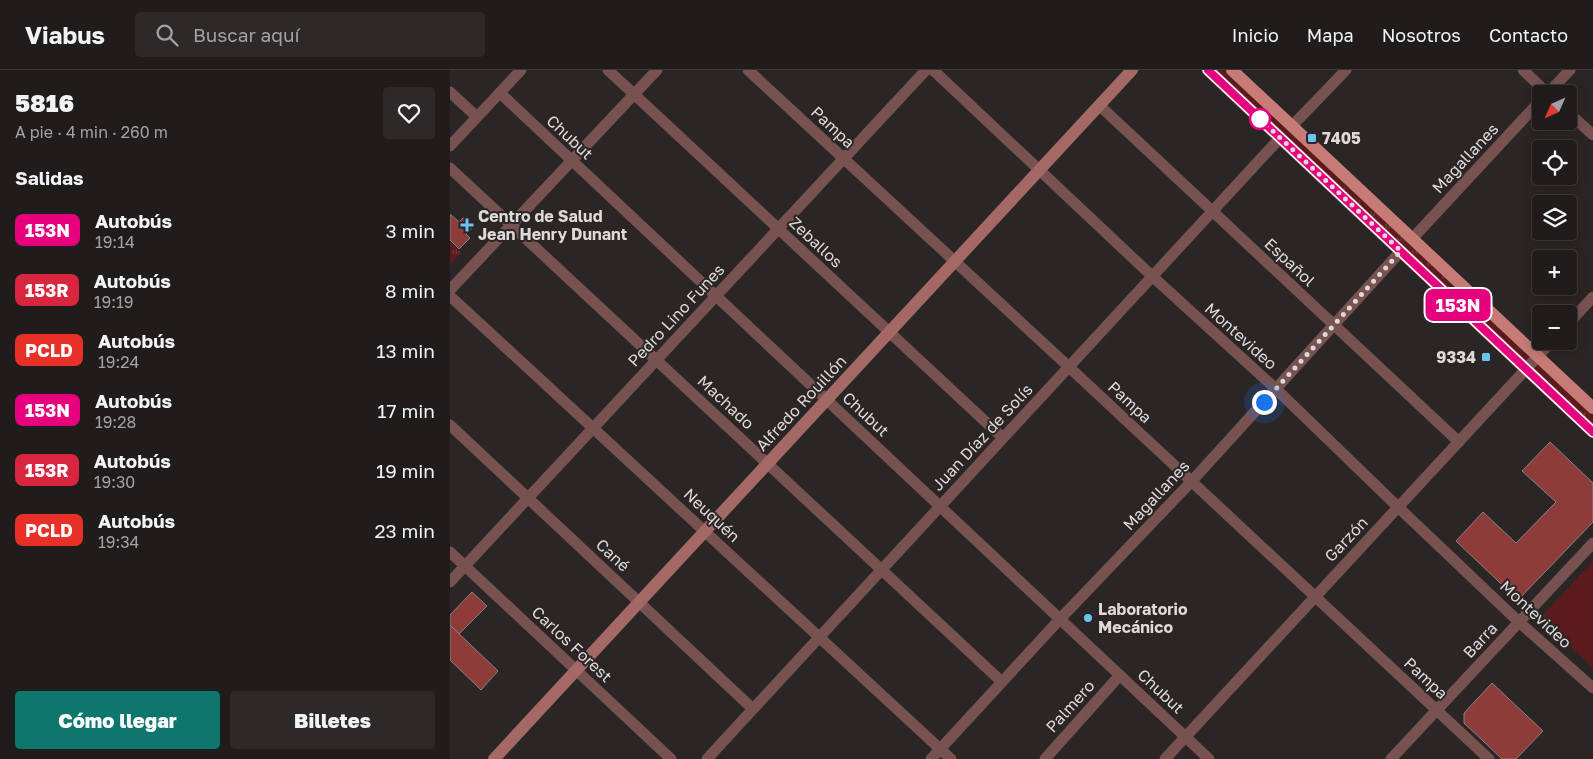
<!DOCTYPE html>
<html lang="es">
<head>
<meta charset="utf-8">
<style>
	body { margin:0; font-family:"Golos Text",sans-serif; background:#2d2929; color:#f1f3f6; height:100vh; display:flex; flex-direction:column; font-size:19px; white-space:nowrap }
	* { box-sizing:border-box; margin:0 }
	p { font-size:16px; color:#a2a1a3 }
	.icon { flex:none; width:28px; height:28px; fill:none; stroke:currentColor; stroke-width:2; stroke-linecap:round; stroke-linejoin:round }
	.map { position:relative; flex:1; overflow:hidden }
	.sheet { display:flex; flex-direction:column; background:#201c1c; width:450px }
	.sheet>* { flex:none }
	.badge { padding:0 10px; border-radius:8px; font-size:18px; line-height:32px }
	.needle { width:32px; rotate:225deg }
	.buttons { position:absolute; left:1082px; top:15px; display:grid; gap:10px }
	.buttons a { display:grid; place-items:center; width:45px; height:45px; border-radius:5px; background:#201c1c; box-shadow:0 2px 12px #0003,0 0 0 1px #3d3a3b; font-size:25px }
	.you { position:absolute; width:25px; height:25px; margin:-12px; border:4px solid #fff; border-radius:50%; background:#1a73e8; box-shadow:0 0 0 8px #1a73e833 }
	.map>.badge { position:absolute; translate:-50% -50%; box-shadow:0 0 0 2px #fff }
	h2 { padding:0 15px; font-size:19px; line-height:45px }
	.round { display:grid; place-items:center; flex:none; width:52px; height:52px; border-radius:5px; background:#2d2929 }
	.summary { display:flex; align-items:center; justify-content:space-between; height:85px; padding:0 15px }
	h1 { font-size:24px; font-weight:800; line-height:38px }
	.cta { display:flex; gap:10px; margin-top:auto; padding:10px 15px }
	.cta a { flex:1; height:58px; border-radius:5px; background:#0f766e; color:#fff; font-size:20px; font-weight:800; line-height:58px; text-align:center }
	.cta a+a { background:#2d2929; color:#f1f3f6 }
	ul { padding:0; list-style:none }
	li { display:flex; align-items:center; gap:15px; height:60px; padding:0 15px }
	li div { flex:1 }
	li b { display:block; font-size:19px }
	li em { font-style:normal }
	li .badge { min-width:55px; font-weight:700; text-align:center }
	header { display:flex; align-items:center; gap:30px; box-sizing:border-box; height:70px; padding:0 25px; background:#201c1c; border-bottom:1px solid #3d3a3b }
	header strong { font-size:24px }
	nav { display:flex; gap:28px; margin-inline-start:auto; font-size:18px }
	.search { width:350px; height:45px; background:#2d2929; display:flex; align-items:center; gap:12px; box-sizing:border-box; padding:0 18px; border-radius:5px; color:#a2a1a3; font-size:19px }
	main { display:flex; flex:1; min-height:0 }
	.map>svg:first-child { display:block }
</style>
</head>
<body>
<header>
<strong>Viabus</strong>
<div class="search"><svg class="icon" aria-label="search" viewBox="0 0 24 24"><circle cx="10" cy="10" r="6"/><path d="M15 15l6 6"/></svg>Buscar aquí</div>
<nav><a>Inicio</a><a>Mapa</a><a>Nosotros</a><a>Contacto</a></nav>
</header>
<main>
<section class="sheet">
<div class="summary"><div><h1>5816</h1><p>A pie · 4 min · 260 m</p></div><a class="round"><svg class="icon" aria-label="heart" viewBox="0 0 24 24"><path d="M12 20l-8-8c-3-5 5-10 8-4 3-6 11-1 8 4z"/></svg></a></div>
<h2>Salidas</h2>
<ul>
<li><span class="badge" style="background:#e6007e;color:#fff">153N</span><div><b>Autobús</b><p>19:14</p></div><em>3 min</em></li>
<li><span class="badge" style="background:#d7263d;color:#fff">153R</span><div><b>Autobús</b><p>19:19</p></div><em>8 min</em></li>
<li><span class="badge" style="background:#e73128;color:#fff">PCLD</span><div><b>Autobús</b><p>19:24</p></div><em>13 min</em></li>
<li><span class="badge" style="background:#e6007e;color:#fff">153N</span><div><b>Autobús</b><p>19:28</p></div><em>17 min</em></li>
<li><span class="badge" style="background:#d7263d;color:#fff">153R</span><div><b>Autobús</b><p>19:30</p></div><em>19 min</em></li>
<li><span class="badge" style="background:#e73128;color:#fff">PCLD</span><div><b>Autobús</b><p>19:34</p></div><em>23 min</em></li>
</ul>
<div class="cta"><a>Cómo llegar</a><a>Billetes</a></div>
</section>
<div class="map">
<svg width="1143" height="689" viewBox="0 0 1143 689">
	<defs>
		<pattern id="grass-tufts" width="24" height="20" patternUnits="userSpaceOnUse" patternTransform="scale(1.25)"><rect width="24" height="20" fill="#5b1a1b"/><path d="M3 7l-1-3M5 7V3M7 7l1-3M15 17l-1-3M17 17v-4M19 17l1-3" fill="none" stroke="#723b3c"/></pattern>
	</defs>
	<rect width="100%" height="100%" fill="#2b2626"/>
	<!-- grass -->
	<path fill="url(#grass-tufts)" d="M758,0H782L1143,338V362Z
		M0,172L11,183L0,195Z"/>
	<!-- pitch -->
	<path fill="#5b1a1b" d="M1143,491V598L1090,548Z"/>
	<!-- building -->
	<path fill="#8d3c3a" stroke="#878181" d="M0,144L9,152L14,147L24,156L16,164L20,168L9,179L0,170Z
		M1100,372L1143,413V452L1068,530L1006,471L1033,442L1066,473L1106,432L1072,401Z
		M22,522L37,536L9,564L0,555V545Z
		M0,555L48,601L31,620L0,590Z
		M1042,613L1093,661L1066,689H1052L1014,653V643Z"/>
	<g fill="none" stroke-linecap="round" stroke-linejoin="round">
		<!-- street -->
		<path stroke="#775250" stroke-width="11" d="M158,0L553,368
			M298,0L619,297L1039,689
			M483,0L702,206L826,319L948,437L1069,552L1143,618
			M1073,0L1098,24
			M0,22L27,47
			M50,23L759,689
			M1097,24L1120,0
			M649,35L1009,372
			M1119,43L1143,65
			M842,56L896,0
			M0,76L71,0
			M0,98L552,612
			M962,169L1091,30
			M0,220L207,0
			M0,226L501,689
			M1119,253L1143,227
			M0,355L303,639
			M0,482L221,689
			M0,512L476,0
			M257,689L830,68
			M481,689L610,549L741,412L951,181
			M595,689L670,605
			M715,689L1102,271
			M941,689L1143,473"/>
		<!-- secondary -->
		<path stroke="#a46965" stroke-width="12" d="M44,689L682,0"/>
		<!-- primary -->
		<path stroke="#c67b76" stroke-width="12" d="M758,0L1143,362
			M782,0L1143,338"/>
	</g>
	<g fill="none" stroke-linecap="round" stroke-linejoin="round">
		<!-- line casing -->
		<g stroke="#fff" stroke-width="11">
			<path id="line" d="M758,0L1143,362"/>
		</g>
		<!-- line -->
		<use href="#line" stroke="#e6007e" stroke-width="8"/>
		<!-- walk -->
		<path stroke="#dddad9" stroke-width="5" stroke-dasharray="0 9" d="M810,49L951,181L814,332"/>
	</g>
	<!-- markers -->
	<circle fill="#fff" stroke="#e6007e" stroke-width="2.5" cx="810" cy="49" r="10"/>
	<g fill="#6bc3f2" stroke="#2b2626" stroke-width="2">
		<rect x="857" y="63" width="10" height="10" rx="2.5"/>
		<path d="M14.5 147.5h5v5h5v5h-5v5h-5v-5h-5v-5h5z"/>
		<rect x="1031" y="282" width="10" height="10" rx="2.5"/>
		<circle cx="638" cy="548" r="5"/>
	</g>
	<g text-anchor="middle" stroke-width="4" stroke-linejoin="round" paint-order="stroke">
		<!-- street labels -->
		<g font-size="16" fill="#dddad9" stroke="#2b2626">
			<text transform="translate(383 57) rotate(43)" y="6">Pampa</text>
			<text transform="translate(120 67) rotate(43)" y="6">Chubut</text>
			<text transform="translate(1015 88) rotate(-47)" y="6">Magallanes</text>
			<text transform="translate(366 172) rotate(43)" y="6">Zeballos</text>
			<text transform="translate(840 192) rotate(43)" y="6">Español</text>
			<text transform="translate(226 245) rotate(-47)" y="6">Pedro Lino Funes</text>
			<text transform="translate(791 266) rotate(42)" y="6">Montevideo</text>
			<text transform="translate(276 332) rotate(43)" y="6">Machado</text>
			<text transform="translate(680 332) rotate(43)" y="6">Pampa</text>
			<text transform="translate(351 333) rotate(-47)" y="6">Alfredo Rouillón</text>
			<text transform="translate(416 344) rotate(43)" y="6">Chubut</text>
			<text transform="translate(532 367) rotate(-47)" y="6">Juan Díaz de Solís</text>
			<text transform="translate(706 425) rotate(-47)" y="6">Magallanes</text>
			<text transform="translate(262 445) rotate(43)" y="6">Neuquén</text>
			<text transform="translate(896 469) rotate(-47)" y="6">Garzón</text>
			<text transform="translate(163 485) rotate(43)" y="6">Cané</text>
			<text transform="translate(1086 544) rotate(43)" y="6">Montevideo</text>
			<text transform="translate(1030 570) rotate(-47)" y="6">Barra</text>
			<text transform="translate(122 574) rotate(43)" y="6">Carlos Forest</text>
			<text transform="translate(976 608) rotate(43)" y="6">Pampa</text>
			<text transform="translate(711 621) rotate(43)" y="6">Chubut</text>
			<text transform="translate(620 636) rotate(-48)" y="6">Palmero</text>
		</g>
		<!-- poi labels -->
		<g font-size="16" font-weight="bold" fill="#dddad9" stroke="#2b2626" text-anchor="start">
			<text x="872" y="74">7405</text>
			<text x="28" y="152">Centro de Salud<tspan x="28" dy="18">Jean Henry Dunant</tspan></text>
			<text x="1026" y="293" text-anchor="end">9334</text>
			<text x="648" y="545">Laboratorio<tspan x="648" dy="18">Mecánico</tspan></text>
		</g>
	</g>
</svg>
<div class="buttons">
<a><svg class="needle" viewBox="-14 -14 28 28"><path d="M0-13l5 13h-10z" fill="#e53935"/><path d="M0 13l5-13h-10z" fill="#a2a1a3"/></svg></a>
<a><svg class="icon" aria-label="locate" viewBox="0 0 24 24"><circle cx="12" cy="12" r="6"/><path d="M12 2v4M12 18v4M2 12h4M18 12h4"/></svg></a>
<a><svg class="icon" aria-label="layers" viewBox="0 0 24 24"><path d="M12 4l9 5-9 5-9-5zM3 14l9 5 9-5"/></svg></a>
<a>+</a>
<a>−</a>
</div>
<div class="you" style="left:814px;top:332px"></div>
<b class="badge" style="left:1008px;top:235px;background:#e6007e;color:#fff">153N</b>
</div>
</main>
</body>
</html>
